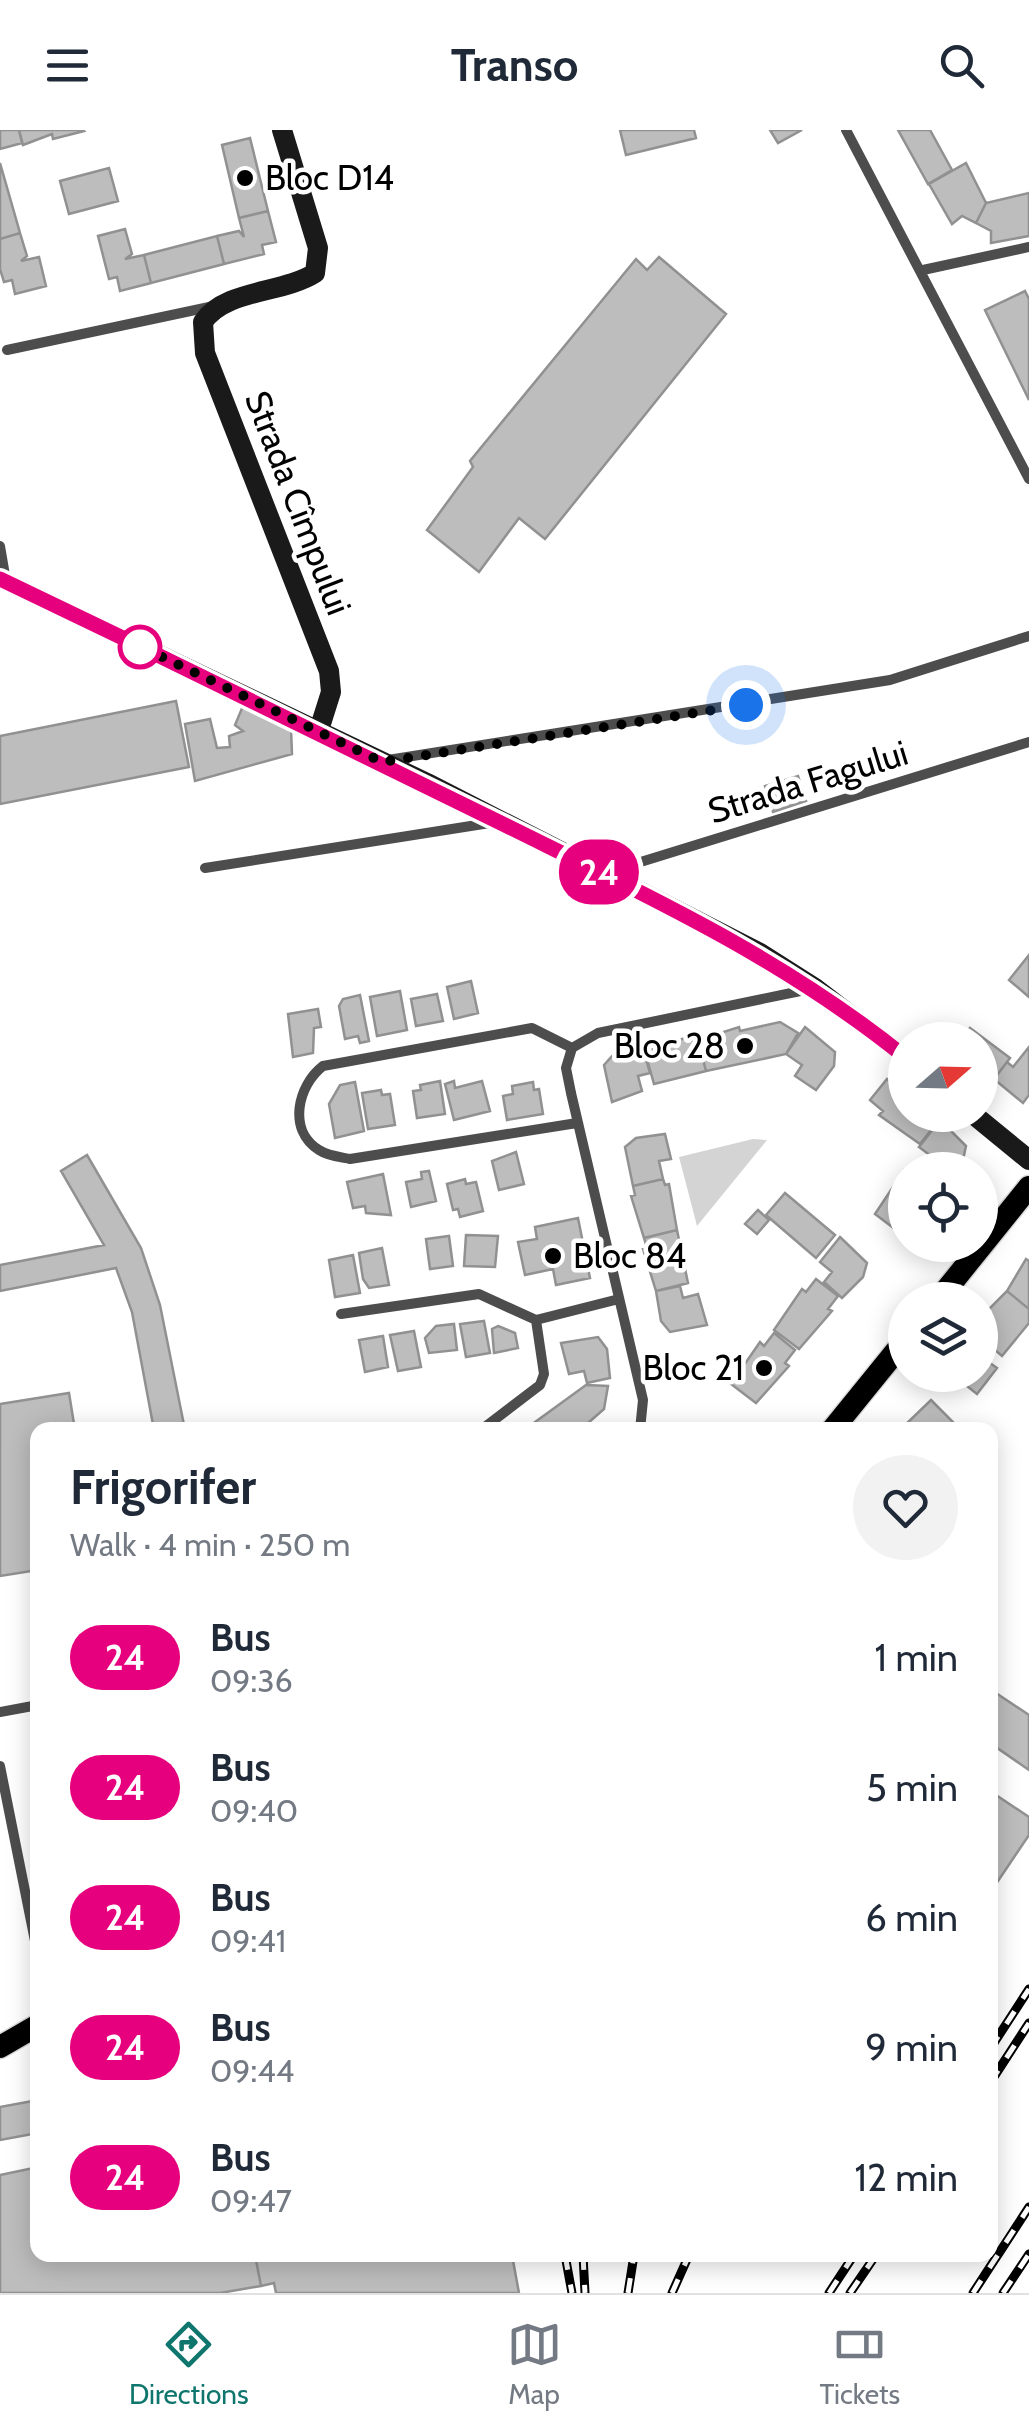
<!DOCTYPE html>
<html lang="en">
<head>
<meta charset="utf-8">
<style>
	body { margin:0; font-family:Cabin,sans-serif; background:#f2f2f3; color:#1f2937; height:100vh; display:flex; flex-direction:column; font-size:38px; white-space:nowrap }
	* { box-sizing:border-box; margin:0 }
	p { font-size:32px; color:#747a83 }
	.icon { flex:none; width:55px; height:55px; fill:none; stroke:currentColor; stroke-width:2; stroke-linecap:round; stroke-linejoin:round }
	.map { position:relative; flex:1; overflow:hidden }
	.panel { position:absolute; left:30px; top:1292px; width:968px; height:840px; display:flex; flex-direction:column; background:#fff; border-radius:20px; box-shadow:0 5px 25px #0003 }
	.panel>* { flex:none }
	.badge { padding:0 20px; border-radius:32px; font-size:35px; line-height:65px }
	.needle { width:65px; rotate:70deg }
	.controls { position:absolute; left:888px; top:892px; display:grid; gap:20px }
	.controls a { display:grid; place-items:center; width:110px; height:110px; border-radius:50%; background:#fff; box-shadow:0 5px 25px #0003; font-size:50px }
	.you { position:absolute; width:50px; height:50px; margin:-25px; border:8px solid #fff; border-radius:50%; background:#1a73e8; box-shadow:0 0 0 15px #1a73e833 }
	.map>.badge { position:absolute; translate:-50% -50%; box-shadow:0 0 0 5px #fff }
	.round { display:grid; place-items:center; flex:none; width:105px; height:105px; border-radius:52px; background:#f2f2f3 }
	.overview { display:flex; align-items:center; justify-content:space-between; height:170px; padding:0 40px }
	h1 { font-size:48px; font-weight:800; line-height:75px }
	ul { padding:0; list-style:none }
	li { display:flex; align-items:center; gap:30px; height:130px; padding:0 40px }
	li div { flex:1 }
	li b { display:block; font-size:38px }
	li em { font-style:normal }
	li .badge { min-width:110px; font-weight:700; text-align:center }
	header { display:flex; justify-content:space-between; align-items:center; height:130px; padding:0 40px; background:#fff; font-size:45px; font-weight:800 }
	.menu { display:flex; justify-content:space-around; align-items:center; height:140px; border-top:2px solid #e0e1e3; background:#fff; font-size:28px; color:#747a83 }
	.menu a { display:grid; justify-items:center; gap:5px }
	.menu .selected { color:#0f766e }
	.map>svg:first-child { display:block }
</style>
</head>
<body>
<header><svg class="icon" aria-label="menu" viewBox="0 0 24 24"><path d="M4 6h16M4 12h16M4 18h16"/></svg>Transo<svg class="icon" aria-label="search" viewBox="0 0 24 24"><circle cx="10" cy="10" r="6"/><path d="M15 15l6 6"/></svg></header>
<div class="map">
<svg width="1029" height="2163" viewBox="0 0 1029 2163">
	<rect width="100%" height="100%" fill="#fff"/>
	<!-- green -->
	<path fill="#d4d4d4" d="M753,1009L767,1010L697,1096L679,1027Z"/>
	<!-- building -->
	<path fill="#bdbdbd" stroke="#919191" stroke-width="2.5" d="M0,0H19L22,13L0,19Z
		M19,0H83L84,1L53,9L52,4L23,15Z
		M620,0H694L696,8L626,25Z
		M770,0H802L778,13Z
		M898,0H930L952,40L928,54Z
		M250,8L268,81L239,88L222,15Z
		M0,33L20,103L0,109Z
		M966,33L986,73L976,93L962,86L952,94L929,54Z
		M109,38L118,71L69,84L60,51Z
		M1029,63V106L991,113V101L976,93L986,73Z
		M268,81L276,112L262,115L264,124L224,134L217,106L239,101L244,107L239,88Z
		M125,99L132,124L125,129L144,125L151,153L120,161L117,147L109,149L98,106Z
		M20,103L27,126L21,131L39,127L46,156L15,164L12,150L4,152L0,139V109Z
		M217,106L224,134L151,153L144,125Z
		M659,127L726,184L545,409L519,388L479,442L427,400L473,337L470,331L636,129L647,140Z
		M1025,161L1029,169V270L985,180Z
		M176,571L189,637L0,674V606Z
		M243,576L291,599L292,624L195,651L185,594L210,589L217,618L230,617L229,606L243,601L235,595Z
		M798,646L806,671L773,682L765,656Z
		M1029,825V867L1009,850Z
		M471,851L478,883L454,889L447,857Z
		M400,861L407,900L377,906L370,867Z
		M437,864L443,891L416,896L411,869Z
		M360,865L369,911L360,913L358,906L345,909L339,876L343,869Z
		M318,879L321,897L314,898L313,923L293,927L288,884Z
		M780,892L798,903L786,924L706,941L698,910L739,897L740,901Z
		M805,897L835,922L834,936L816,960L795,946L802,935L786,924Z
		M970,898L1010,928L994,949L980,938V910H960Z
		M688,907L689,911L698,910L706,941L654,954L645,922Z
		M1029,917V965L1023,973L994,949L1007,932L1013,937Z
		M643,919L650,943L638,946L642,961L612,972L604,935L614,924Z
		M887,949L900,959L905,957V985H933L939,990L920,1014L879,985L883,981L870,970Z
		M440,951L445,984L417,988L413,961L421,960L420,955Z
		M454,951L455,958L482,951L490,981L454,990L445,954Z
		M355,952L364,1001L335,1008L329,974L340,955Z
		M533,952L534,960L539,959L543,984L507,990L503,966L513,964L512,956Z
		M381,960L382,965L390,964L395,995L368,999L362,963Z
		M940,990L966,1016L963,1030L952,1040H930L924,1035L931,1026L919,1017Z
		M665,1004L671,1029L659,1031L663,1049L633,1056L625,1017L636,1008Z
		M516,1022L524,1054L499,1060L492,1031Z
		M87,1025L141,1118L160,1175L185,1300H154L132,1182L116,1138L0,1161V1135L104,1115L61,1041Z
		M429,1041L436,1071L411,1077L406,1052L422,1049L421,1042Z
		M903,1042L905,1096L900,1103L875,1084Z
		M383,1044L391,1085L366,1083L365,1076L353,1078L347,1052Z
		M465,1049L466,1054L476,1052L483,1081L460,1087L458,1079L453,1080L447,1054Z
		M663,1049L665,1055L669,1054L677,1100L644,1108L631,1066L635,1065L633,1056Z
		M785,1063L835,1105L816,1128L766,1085Z
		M758,1080L769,1090L757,1104L745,1094Z
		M578,1088L590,1148L556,1155L553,1139L525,1145L518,1112L537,1109L535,1097Z
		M677,1100L688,1153L656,1161L643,1119L647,1118L644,1108Z
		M466,1105L498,1106L495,1137L464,1136Z
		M449,1106L453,1136L430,1139L426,1109Z
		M840,1107L867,1133L863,1147L842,1168L824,1152L832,1142L820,1132Z
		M382,1118L389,1155L369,1158L363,1149L359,1123Z
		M353,1125L360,1163L335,1167L329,1130Z
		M1026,1129L1029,1131V1179L1007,1161Z
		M816,1149L838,1166L828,1179L832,1181L799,1219L774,1200L802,1159L806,1162Z
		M680,1156L683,1168L698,1164L707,1195L670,1202L661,1191L656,1161Z
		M1007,1161L1029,1179V1193L1002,1226L980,1207L984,1191L980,1188Z
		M484,1191L490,1223L466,1227L460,1194Z
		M454,1194L457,1220L429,1223L425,1208L436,1196Z
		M498,1196L515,1203L518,1218L494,1223L492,1199Z
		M414,1201L421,1237L398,1241L390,1205Z
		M774,1203L795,1220L785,1233L789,1236L756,1273L731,1254L760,1212L764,1216Z
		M383,1206L388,1237L365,1242L359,1210Z
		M598,1207L607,1219L610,1248L587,1253L584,1241L569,1244L561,1213Z
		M980,1208L992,1217L983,1228L997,1238L977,1264L953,1245H980Z
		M586,1255L608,1256L604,1279L580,1300L527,1298Z
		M69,1263L75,1300H38V1440L0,1446V1274Z
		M931,1270L953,1292L947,1300L904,1296Z
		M990,1559L1029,1585V1640L990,1613Z
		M990,1661L1029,1687V1705L990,1763Z
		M38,1970V2003L0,2010V1977Z
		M38,2037V2125H255L261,2156L220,2163H0V2045Z
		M255,2125H512L519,2163H276L274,2153L261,2156Z"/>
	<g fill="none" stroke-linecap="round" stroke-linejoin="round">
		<!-- primary casing -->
		<g stroke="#dbdbdb" stroke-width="25">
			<path id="primary" d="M938,1170L1029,1057
				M832,1300L905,1210
				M0,1917L38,1895"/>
		</g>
		<!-- street -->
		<path stroke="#4d4d4d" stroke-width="10" d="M846,0L1029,349
			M923,140L1029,117
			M7,220L214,176
			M0,416L6,451
			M388,630L890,550L1029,506
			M205,738L496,692
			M605,743L1029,612
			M572,918L532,898L323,936C298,955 287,1000 319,1020C328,1026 340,1027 350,1029L577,993
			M341,1184L479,1164L536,1190L619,1169
			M481,1300L540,1255L544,1244L536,1190
			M640,1300L643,1270L571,963L566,938L572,918L598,903L815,858
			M0,1582L38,1575
			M0,1636L38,1826"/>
		<!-- secondary -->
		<path stroke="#1a1a1a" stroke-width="20" d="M282,0L318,118L315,143C282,164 225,159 203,192L205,223L329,541L331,562L319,600
			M0,449L427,653L760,823L815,858L905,927
			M974,985L1029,1030"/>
		<!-- primary -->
		<use href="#primary" stroke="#000" stroke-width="22"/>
		<!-- rail casing -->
		<g stroke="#000" stroke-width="9">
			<path id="rail" d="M990,1919L1029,1859
				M990,1953L1029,1893
				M565,2125L572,2163
				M583,2125L585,2163
				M628,2163L634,2125
				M672,2163L689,2125
				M829,2163L854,2125
				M850,2163L876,2125
				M973,2163L1029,2077
				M1003,2163L1029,2124"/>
		</g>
		<!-- rail -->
		<use href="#rail" stroke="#fff" stroke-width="5" stroke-dasharray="15" stroke-linecap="butt"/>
	</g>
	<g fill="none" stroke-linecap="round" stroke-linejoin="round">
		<!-- line casing -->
		<g stroke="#fff" stroke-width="22">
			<path id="line" d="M0,449C169,530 338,612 505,695C648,766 781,827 905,927"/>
		</g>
		<!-- line -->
		<use href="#line" stroke="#e6007e" stroke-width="15"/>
		<!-- walk -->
		<path stroke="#000" stroke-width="10" stroke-dasharray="0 18" d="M140,517L135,514L382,632L746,575"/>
	</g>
	<!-- markers -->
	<g fill="#000" stroke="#fff" stroke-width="4">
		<circle cx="245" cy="48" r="10"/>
		<circle cx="745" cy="916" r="10"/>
		<circle cx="553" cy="1126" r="10"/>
		<circle cx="764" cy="1238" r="10"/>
	</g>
	<circle fill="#fff" stroke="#e6007e" stroke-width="5" cx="140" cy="517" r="20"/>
	<g text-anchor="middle" stroke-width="9" stroke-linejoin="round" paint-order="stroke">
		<!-- poi labels -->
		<g font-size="35" fill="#000" stroke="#fff" text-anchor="start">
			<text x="265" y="60">Bloc D14</text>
			<text x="725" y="928" text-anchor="end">Bloc 28</text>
			<text x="573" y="1138">Bloc 84</text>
			<text x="744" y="1250" text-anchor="end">Bloc 21</text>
		</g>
		<!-- street labels -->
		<g font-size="35" fill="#000" stroke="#fff">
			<text transform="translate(298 373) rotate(69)" y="12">Strada Cîmpului</text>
			<text transform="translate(808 652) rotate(-17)" y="12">Strada Fagului</text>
		</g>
	</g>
</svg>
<div class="controls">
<a><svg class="needle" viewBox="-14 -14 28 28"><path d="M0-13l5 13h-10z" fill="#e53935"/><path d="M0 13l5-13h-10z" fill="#747a83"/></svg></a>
<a><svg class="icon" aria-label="locate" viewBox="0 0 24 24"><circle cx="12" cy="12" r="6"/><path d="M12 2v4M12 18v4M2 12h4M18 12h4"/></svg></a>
<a><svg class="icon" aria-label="layers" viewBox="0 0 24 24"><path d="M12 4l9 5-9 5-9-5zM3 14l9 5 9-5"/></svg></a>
</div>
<div class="you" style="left:746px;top:575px"></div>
<b class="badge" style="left:599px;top:742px;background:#e6007e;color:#fff">24</b>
<section class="panel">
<div class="overview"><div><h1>Frigorifer</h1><p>Walk · 4 min · 250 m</p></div><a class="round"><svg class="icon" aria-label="heart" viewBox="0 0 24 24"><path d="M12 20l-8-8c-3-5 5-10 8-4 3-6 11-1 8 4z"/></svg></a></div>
<ul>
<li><span class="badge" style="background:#e6007e;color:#fff">24</span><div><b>Bus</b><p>09:36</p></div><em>1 min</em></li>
<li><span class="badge" style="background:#e6007e;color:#fff">24</span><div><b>Bus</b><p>09:40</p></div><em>5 min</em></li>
<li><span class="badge" style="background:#e6007e;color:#fff">24</span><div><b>Bus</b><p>09:41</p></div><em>6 min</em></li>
<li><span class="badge" style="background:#e6007e;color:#fff">24</span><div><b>Bus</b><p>09:44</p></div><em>9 min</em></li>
<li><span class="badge" style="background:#e6007e;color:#fff">24</span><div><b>Bus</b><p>09:47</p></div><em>12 min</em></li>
</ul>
</section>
</div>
<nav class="menu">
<a class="selected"><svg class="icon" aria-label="directions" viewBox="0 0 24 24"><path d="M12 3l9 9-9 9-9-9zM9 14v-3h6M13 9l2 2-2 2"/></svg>Directions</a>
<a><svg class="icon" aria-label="map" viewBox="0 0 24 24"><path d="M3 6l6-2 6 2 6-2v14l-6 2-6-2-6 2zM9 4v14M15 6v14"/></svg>Map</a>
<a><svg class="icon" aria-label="tickets" viewBox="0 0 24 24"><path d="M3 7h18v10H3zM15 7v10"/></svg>Tickets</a>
</nav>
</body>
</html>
